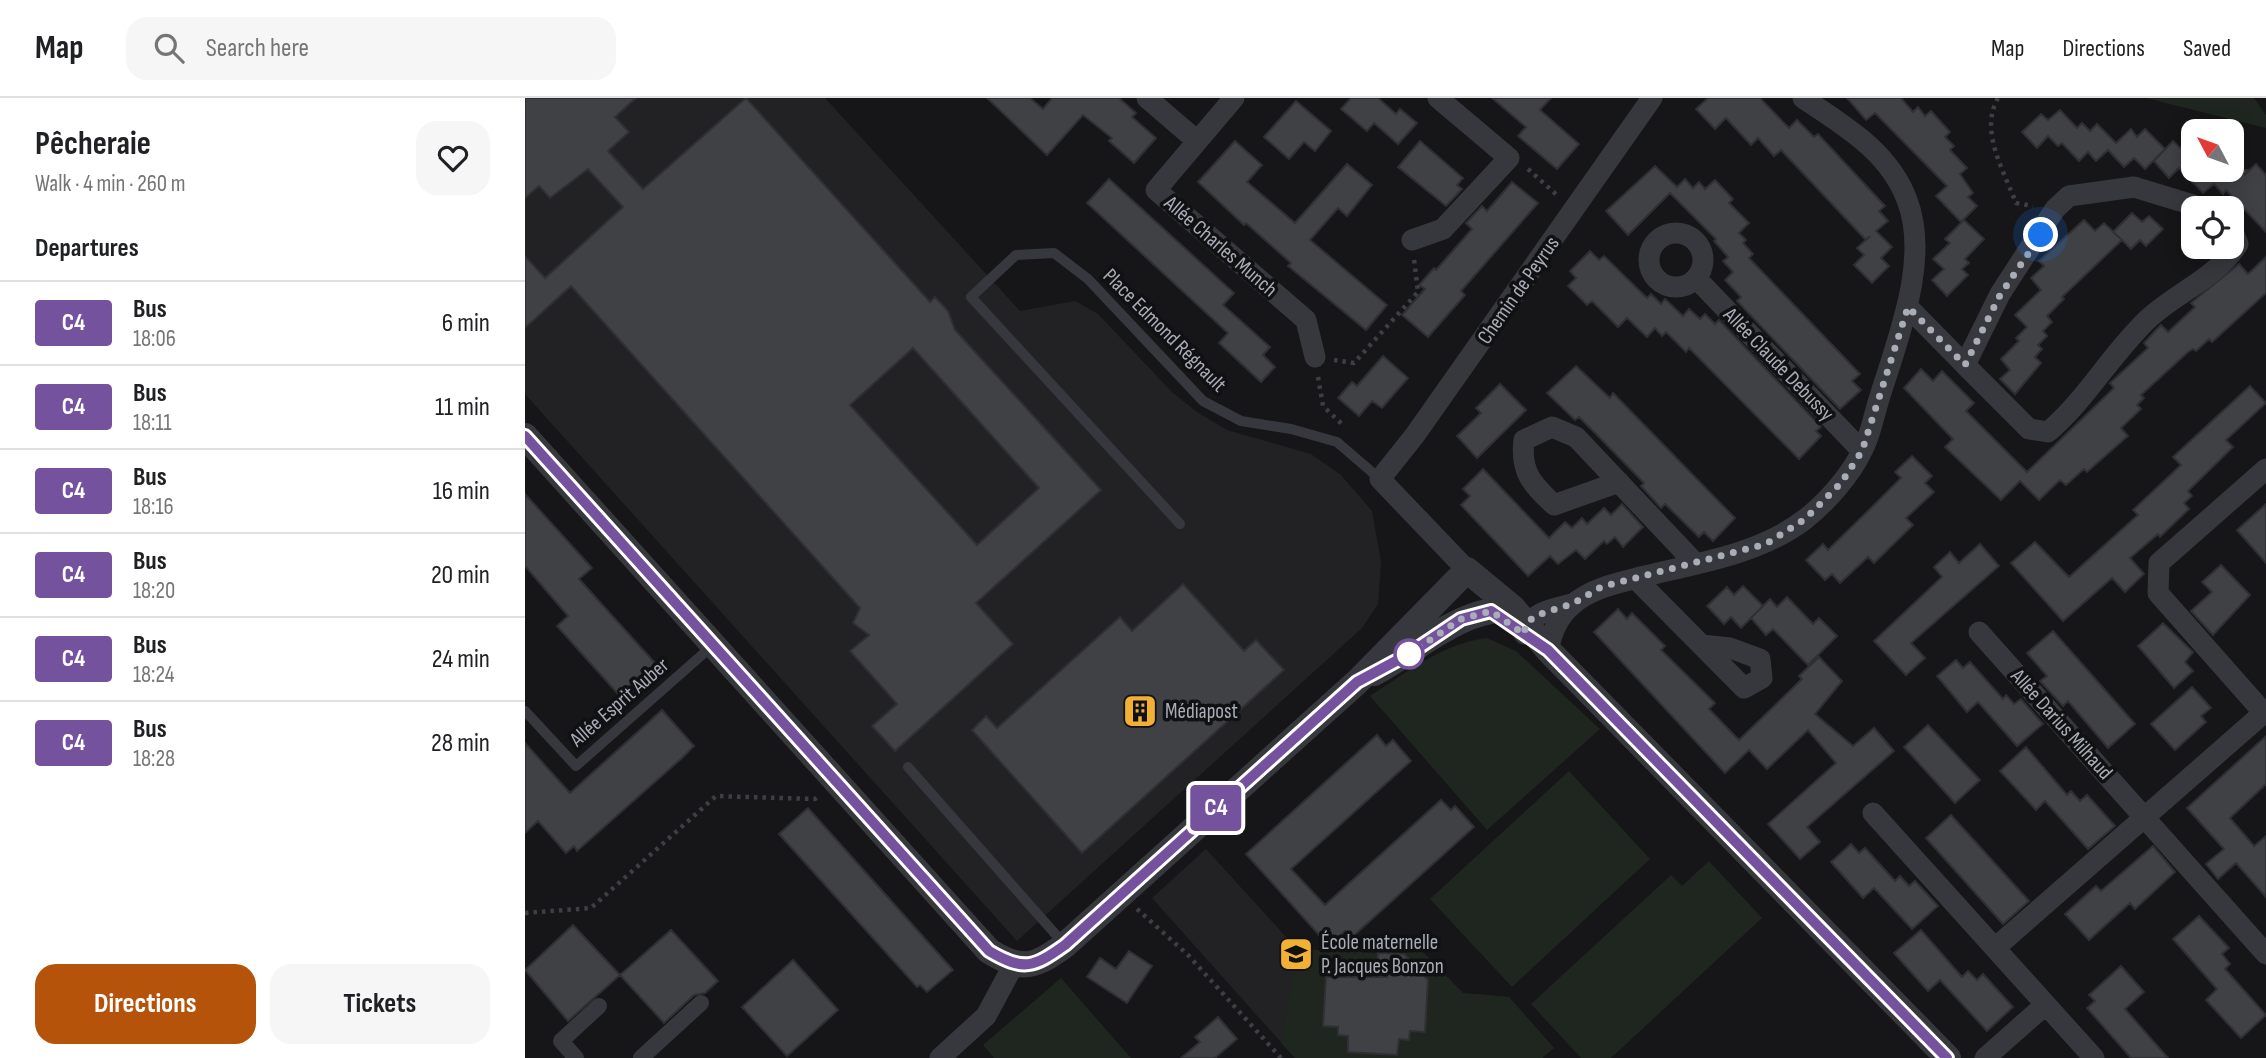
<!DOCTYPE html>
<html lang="en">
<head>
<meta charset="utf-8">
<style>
	body { margin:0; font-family:"Sofia Sans Condensed",sans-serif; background:#f6f6f6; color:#202124; height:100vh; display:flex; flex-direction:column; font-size:26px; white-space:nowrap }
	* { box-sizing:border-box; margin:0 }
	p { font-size:23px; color:#757577 }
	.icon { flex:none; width:38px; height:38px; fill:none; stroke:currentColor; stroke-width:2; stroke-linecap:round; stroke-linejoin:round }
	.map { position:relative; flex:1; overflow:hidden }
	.drawer { display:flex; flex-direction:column; background:#fff; width:525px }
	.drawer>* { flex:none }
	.badge { padding:0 14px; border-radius:5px; font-size:24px; line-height:46px }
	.needle { width:46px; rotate:311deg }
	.controls { position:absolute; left:1656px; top:21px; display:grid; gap:14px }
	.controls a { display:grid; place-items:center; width:63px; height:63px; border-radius:14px; background:#fff; box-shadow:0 4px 18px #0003; font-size:35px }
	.you { position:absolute; width:35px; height:35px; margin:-18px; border:5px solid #fff; border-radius:50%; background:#1a73e8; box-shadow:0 0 0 10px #1a73e833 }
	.map>.badge { position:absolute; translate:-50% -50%; box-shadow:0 0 0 4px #fff }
	h2 { padding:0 35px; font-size:26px; line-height:63px }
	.round { display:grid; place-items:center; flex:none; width:74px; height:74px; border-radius:21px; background:#f6f6f6 }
	.summary { display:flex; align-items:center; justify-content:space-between; height:119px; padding:0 35px }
	h1 { font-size:33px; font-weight:700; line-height:52px }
	.cta { display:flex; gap:14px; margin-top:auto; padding:14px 35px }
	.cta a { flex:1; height:80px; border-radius:21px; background:#b45309; color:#fff; font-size:28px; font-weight:700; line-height:80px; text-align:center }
	.cta a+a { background:#f6f6f6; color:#202124 }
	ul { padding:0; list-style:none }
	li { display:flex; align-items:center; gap:21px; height:84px; padding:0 35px; border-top:2px solid #e0e0e0 }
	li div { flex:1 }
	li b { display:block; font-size:26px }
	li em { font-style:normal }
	li .badge { min-width:77px; font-weight:700; text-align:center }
	header { display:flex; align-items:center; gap:42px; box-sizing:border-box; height:98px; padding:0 35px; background:#fff; border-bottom:2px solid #e0e0e0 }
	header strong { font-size:33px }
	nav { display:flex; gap:38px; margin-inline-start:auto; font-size:24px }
	.search { width:490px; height:63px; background:#f6f6f6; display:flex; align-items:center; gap:18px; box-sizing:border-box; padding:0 24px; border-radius:21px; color:#757577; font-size:26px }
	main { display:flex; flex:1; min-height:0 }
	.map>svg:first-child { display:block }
</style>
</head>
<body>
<header>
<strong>Map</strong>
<div class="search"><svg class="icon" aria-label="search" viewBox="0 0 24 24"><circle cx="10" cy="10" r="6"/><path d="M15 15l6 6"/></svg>Search here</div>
<nav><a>Map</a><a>Directions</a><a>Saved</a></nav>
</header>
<main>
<section class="drawer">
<div class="summary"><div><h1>Pêcheraie</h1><p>Walk · 4 min · 260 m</p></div><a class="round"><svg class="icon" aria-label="heart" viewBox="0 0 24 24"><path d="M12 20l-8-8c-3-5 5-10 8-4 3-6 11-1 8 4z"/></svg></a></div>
<h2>Departures</h2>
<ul>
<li><span class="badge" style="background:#75529d;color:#fff">C4</span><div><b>Bus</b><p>18:06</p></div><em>6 min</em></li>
<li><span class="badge" style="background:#75529d;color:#fff">C4</span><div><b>Bus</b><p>18:11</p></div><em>11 min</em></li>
<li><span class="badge" style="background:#75529d;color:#fff">C4</span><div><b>Bus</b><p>18:16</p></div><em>16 min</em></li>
<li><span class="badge" style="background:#75529d;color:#fff">C4</span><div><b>Bus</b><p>18:20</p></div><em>20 min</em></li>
<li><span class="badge" style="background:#75529d;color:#fff">C4</span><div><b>Bus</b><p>18:24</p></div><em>24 min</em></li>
<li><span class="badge" style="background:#75529d;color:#fff">C4</span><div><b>Bus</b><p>18:28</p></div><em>28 min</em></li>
</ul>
<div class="cta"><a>Directions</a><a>Tickets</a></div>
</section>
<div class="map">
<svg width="1741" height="960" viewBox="0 0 1741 960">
	<rect width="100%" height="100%" fill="#161618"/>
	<!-- built -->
	<path fill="#222225" d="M0,0H300L495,213L550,203L573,216L647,294L672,314L702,332L786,356L816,377L847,413L856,464L853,506L837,530L492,843L0,296Z
		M681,751L772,851L879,856L890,846L938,895L984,899L1029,950L1017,960H770L627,800Z"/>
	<!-- green -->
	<path fill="#1e261f" d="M1621,0H1729L1741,17V30Z
		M962,540L991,553L1075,631L962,732L845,598C881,575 918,545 962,540Z
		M1044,673L1125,761L987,889L905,801Z
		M1184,763L1237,820L1086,960H1056L1006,906L1146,777L1157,788Z
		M890,846L938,895L984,899L1029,950L1017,960H770L756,945L772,851L879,856Z
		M536,880L606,960H469L458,947Z"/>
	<!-- building -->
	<path fill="#404145" stroke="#303034" stroke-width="2" fill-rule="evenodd" d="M0,0H111L90,19L104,34L83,53L118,91L221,0L405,204L410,199L423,213L430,232L576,392L451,505L488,546L370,653L347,628L372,606L325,553L344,537L328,525L335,510L46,188L0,230V158L20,180L98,109L63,71L25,100L14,88L0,100ZM388,250L514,390L452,447L325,307Z
		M462,0H505L518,11L527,0H594L611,15L607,19L631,40L609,65L584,43L587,40L558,17L522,57Z
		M826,0H853L871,16L875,11L892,25L873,46L849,25L842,33L816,11Z
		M967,0H1026L1015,12L1054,46L1032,71L993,38L1001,29Z
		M1183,0H1235L1264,30L1272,22L1289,39L1293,36L1360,108L1354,113L1363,123L1351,133L1367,149L1356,160L1364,168L1347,185L1329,167L1339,157L1332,150L1345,138L1341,142L1256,52L1249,58L1233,40L1226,47L1201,20L1190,31L1171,11Z
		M1322,0H1376L1388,14L1393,9L1400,18L1406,13L1425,34L1420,39L1429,48L1425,52L1442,70L1435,76L1448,95L1443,99L1452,108L1436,124L1411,98L1422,88L1350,15L1341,22Z
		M771,3L806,33L790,53L779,44L764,61L739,39Z
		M1535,12L1552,30L1557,25L1565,33L1572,26L1591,45L1606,31L1612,39L1620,31L1640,51L1620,71L1609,60L1599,69L1583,52L1571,63L1563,54L1554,63L1537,45L1533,48L1523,38L1512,50L1497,34L1516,16L1523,22Z
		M1668,39V72H1725L1719,77L1731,66L1741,77V134L1701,92L1698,96L1689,86L1678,95L1654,70L1644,80L1629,63L1648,43L1655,50Z
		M710,43L737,67L722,84L770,125L822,66L847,87L822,118L813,110L785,142L862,207L841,232L763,168L766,165L721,125L719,127L673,84Z
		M895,43L938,80L932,87L937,91L921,108L873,69Z
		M1130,68L1152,89L1160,81L1168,90L1174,84L1180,91L1190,82L1208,101L1204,105L1224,125L1214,135L1221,142L1218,145L1228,156L1224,160L1335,276L1327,283L1336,292L1315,311L1212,203L1216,199L1200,182L1208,174L1198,163L1203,159L1189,143L1191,141L1145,95L1103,137L1081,113Z
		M584,81L709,195L698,207L745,249L738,257L750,269L736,284L694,245L703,235L562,105Z
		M987,84L1013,105L936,193L940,197L903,239L877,217L900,191L894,187L909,170L911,172L947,131L941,125L957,108L962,113Z
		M1607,115L1617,124L1624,118L1638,131L1621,148L1615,142L1606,151L1597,142L1537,199L1539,201L1522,218L1527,224L1518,233L1522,238L1513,247L1517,251L1510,259L1516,265L1490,296L1475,281L1485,272L1476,261L1494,243L1491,240L1502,229L1490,217L1516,192L1506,180L1519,168L1514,163L1559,122L1570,133L1579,125L1596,141L1588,134Z
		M1439,122L1459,141L1440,161L1444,165L1437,171L1443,177L1422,198L1407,182L1419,171L1408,161L1425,145L1420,141Z
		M1065,153L1074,162L1079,158L1122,200L1126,196L1136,206L1140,201L1158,218L1164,211L1175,221L1180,216L1190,226L1194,222L1296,329L1291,333L1296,338L1274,361L1164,250L1161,254L1141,234L1137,238L1130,230L1122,239L1102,220L1093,229L1067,203L1062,207L1043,188L1051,180L1045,173Z
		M1741,159V195L1687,244L1684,241L1671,253L1668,251L1663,254L1616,297L1619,300L1612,307L1616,311L1596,330L1603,338L1562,374L1559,371L1541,387L1535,382L1514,402L1495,383L1476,402L1420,349L1428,341L1379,290L1396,271L1408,283L1417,273L1449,305L1441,313L1502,374L1589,290L1585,285L1623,250L1619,245L1632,231L1636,227L1643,234L1670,209L1666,205L1714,166L1723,176Z
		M858,258L883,280L857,310L847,303L834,318L813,300L827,284L832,288Z
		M1051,268L1085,300L1088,295L1210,420L1188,443L1179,434L1174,439L1140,406L1136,410L1116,388L1119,385L1069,334L1054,319L1050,322L1022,295Z
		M975,286L1001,312L952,360L932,338L956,315L951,310Z
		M1725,288L1741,305L1701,342L1708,349L1663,393L1667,398L1659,405L1664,411L1635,439L1633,436L1605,460L1619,476L1600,494L1587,480L1538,523L1486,465L1510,444L1544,479L1613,417L1608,412L1656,367L1648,359Z
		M1387,358L1407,378L1400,385L1409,394L1381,420L1388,427L1349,465L1343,459L1315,485L1307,476L1300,482L1281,462L1298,446L1303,452L1350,406L1376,380L1370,374Z
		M958,371L1024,440L1040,424L1047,430L1057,420L1062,426L1079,410L1086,417L1097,406L1118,429L1098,449L1090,439L1082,446L1079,443L1060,461L1051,452L1033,466L1025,458L1003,478L936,407L945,398L938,391Z
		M0,396L67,470L54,481L139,575L109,602L100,592L94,597L32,528L43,518L0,468Z
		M1741,406V465L1712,432Z
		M1455,446L1474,468L1386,545L1400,560L1381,577L1349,543L1417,479L1409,469L1425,454L1434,465Z
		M1696,467L1725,497L1688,537L1666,513L1687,494L1677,484Z
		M658,486L719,553L731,542L759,572L557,755L447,632L461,618L472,630L595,519L607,533Z
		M1218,488L1238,508L1216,530L1206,519L1199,526L1182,508L1202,489L1209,497Z
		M1262,499L1288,526L1294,520L1312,538L1283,567L1248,531L1241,537L1226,520L1245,501L1252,509Z
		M1093,511L1102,521L1107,515L1140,548L1136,552L1190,605L1184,611L1214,642L1277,581L1274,578L1294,559L1317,583L1290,616L1328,648L1349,630L1369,653L1282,729L1295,744L1275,761L1243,726L1311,665L1283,632L1242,671L1224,652L1200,675L1069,534Z
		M1638,525L1668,554L1660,564L1668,573L1649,590L1613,548Z
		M1528,533L1610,626L1583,650L1543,603L1538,608L1515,583L1522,578L1502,555Z
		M1431,562L1438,570L1445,564L1478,601L1481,597L1489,606L1496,601L1518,626L1492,648L1453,604L1442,614L1412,578Z
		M1667,589L1686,610L1676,618L1681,624L1650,652L1626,626Z
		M137,612L169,648L157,660L52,753L49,748L41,755L13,723L0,735V645L45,695Z
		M1403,627L1455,682L1430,705L1379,649Z
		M852,637L861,648L868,642L886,663L766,771L800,807L916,702L926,712L930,708L949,729L826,840L820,833L804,848L721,756Z
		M1741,638V686L1705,720L1729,748L1741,738V799L1711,765L1693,781L1681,766L1699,751L1662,710Z
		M1501,649L1542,697L1546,693L1555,703L1562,697L1590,728L1563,751L1520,703L1511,712L1475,673Z
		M283,710L428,872L402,894L395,887L392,889L254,736Z
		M1426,717L1504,803L1478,826L1401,740Z
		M1326,746L1334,755L1340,750L1370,783L1375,778L1384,788L1390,783L1413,808L1387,831L1349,790L1338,800L1306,764Z
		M1628,748L1650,774L1610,811L1605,805L1564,842L1540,816L1571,788L1576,793Z
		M1674,818L1704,850L1697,856L1705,866L1700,871L1741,917L1716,940L1681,902L1692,891L1648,841Z
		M48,827L95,877L43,923L0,872Z
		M146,832L193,883L180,895L169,897L139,925L95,877Z
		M1396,832L1437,879L1443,873L1452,882L1458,876L1488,909L1462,933L1415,882L1403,893L1369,855Z
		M604,853L627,868L602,905L562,879L575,860L591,871Z
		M853,855L879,856L903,882L900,934L885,933L884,942L874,941L872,957L823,954V938L813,937V929L798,928L801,879H862L852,868Z
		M268,862L313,912L262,958L217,909Z
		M1596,868L1619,894L1600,911L1643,960H1606L1562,910L1570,903L1564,897Z
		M693,919L712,941L690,960H656L675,944L670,939Z"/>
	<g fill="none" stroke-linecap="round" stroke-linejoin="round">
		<!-- path -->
		<path stroke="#3d3f44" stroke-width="4.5" stroke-dasharray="3.5 5" stroke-linecap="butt" d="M1473,0C1454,33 1479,73 1491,105L1508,108
			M1003,71L1033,98
			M809,262L829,265L893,194L889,161
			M793,279L798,308L819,328
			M612,811L663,857L756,960
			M0,815L66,810L191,698L290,701L294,698"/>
		<!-- service -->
		<path stroke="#37383d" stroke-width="10" d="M655,426L446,199L491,157L529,155L563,181L678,303L716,323L766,331L812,344L855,381
			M0,613L51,668L187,548
			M383,669L540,847"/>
		<!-- pedestrian -->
		<path stroke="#37383d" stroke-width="16" d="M51,960L36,943L74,908
			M116,960L176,905"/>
		<!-- minor -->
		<path stroke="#37383d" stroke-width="21" d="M622,0L672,43
			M709,0L631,92L781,222L790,259
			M1678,110L1609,89L1544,98L1530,111L1475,196L1440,267L1504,331L1523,334C1561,302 1586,256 1623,221C1652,194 1690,181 1713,146L1706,128
			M1124 162a27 27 0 1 1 54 0a27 27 0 1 1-54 0Z
			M887,142L918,131L984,60L913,0
			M1171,180L1337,353
			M1383,209L1440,267
			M1094,384L1029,407C1007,386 995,374 999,342L1027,329L1051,339L1171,466
			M942,472L855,381L890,337L1127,0
			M1111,481L1219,590L1237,580L1235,561L1205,550L1177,547
			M1454,534L1741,856
			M999,536C1004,514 1028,511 1047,506
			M1023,552C1027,534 1033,519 1047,507C1068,489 1094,485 1120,478C1174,465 1234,456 1279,422C1301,405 1325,378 1337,353C1346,337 1349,316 1355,298C1373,240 1405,161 1382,102C1364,53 1318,27 1278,0
			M1739,615L1633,495L1634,465L1741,371
			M1348,715L1569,960
			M1470,850L1741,613
			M415,960L461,918L489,866
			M1460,960L1520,907"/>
		<!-- tertiary -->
		<path stroke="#37383d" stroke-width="26" d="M0,338L464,853C498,874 510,869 540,847L832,584L942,472
			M942,472L988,510L1023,552L1423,960
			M849,575C886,555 926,520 966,513"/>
	</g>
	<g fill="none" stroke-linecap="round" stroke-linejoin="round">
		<!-- line casing -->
		<g stroke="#fff" stroke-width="16">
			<path id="line" d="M0,338L464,853C499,874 509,869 540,847L832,584L884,556L936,521L966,513L1023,552L1422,960"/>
		</g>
		<!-- line -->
		<use href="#line" stroke="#75529d" stroke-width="10"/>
		<!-- walk -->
		<path stroke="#a8adb8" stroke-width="7" stroke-dasharray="0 12.6" d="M884,556L936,521L966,513L999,536L1001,526L1010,518L1049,505L1076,489L1241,446L1280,421L1316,385L1337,353L1383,209L1440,267L1475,197L1516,137"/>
	</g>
	<!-- icons -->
	<defs>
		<g id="building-square" transform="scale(1.75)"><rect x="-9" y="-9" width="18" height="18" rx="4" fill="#f2b134" stroke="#111113"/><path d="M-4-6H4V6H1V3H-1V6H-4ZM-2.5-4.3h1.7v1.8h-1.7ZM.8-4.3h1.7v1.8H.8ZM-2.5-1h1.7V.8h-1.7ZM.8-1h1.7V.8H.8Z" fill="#111"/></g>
		<g id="school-square" transform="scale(1.75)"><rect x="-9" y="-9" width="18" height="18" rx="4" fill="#f2b134" stroke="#111113"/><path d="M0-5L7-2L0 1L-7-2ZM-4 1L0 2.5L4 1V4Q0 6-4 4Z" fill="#111"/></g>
	</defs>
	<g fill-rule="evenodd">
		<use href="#building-square" x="615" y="613"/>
		<use href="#school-square" x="771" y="856"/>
	</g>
	<!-- markers -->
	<circle fill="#fff" stroke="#75529d" stroke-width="3.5" cx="884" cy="556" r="14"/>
	<g text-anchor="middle" stroke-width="7" stroke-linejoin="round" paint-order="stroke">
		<!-- street labels -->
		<g font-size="21" fill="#a8adb8" stroke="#111113">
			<text transform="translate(696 148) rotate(41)" y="7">Allée Charles Munch</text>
			<text transform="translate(993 192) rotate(-55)" y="7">Chemin de Peyrus</text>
			<text transform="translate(640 232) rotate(45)" y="7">Place Edmond Régnault</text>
			<text transform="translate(1254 266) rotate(46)" y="7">Allée Claude Debussy</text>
			<text transform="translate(94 604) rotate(-41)" y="7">Allée Esprit Auber</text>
			<text transform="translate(1537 626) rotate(48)" y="7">Allée Darius Milhaud</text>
		</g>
		<!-- poi labels -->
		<g font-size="21" fill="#a8adb8" stroke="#111113" text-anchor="start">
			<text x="640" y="620">Médiapost</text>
			<text x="796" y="851">École maternelle<tspan x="796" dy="24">P. Jacques Bonzon</tspan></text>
		</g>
	</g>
</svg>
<div class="controls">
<a><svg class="needle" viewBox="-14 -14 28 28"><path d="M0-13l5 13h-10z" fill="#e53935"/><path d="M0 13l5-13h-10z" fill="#757577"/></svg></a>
<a><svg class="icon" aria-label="locate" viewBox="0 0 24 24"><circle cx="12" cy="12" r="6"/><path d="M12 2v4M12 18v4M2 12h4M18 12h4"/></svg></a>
</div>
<div class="you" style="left:1516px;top:137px"></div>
<b class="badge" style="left:691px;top:710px;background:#75529d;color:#fff">C4</b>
</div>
</main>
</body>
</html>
